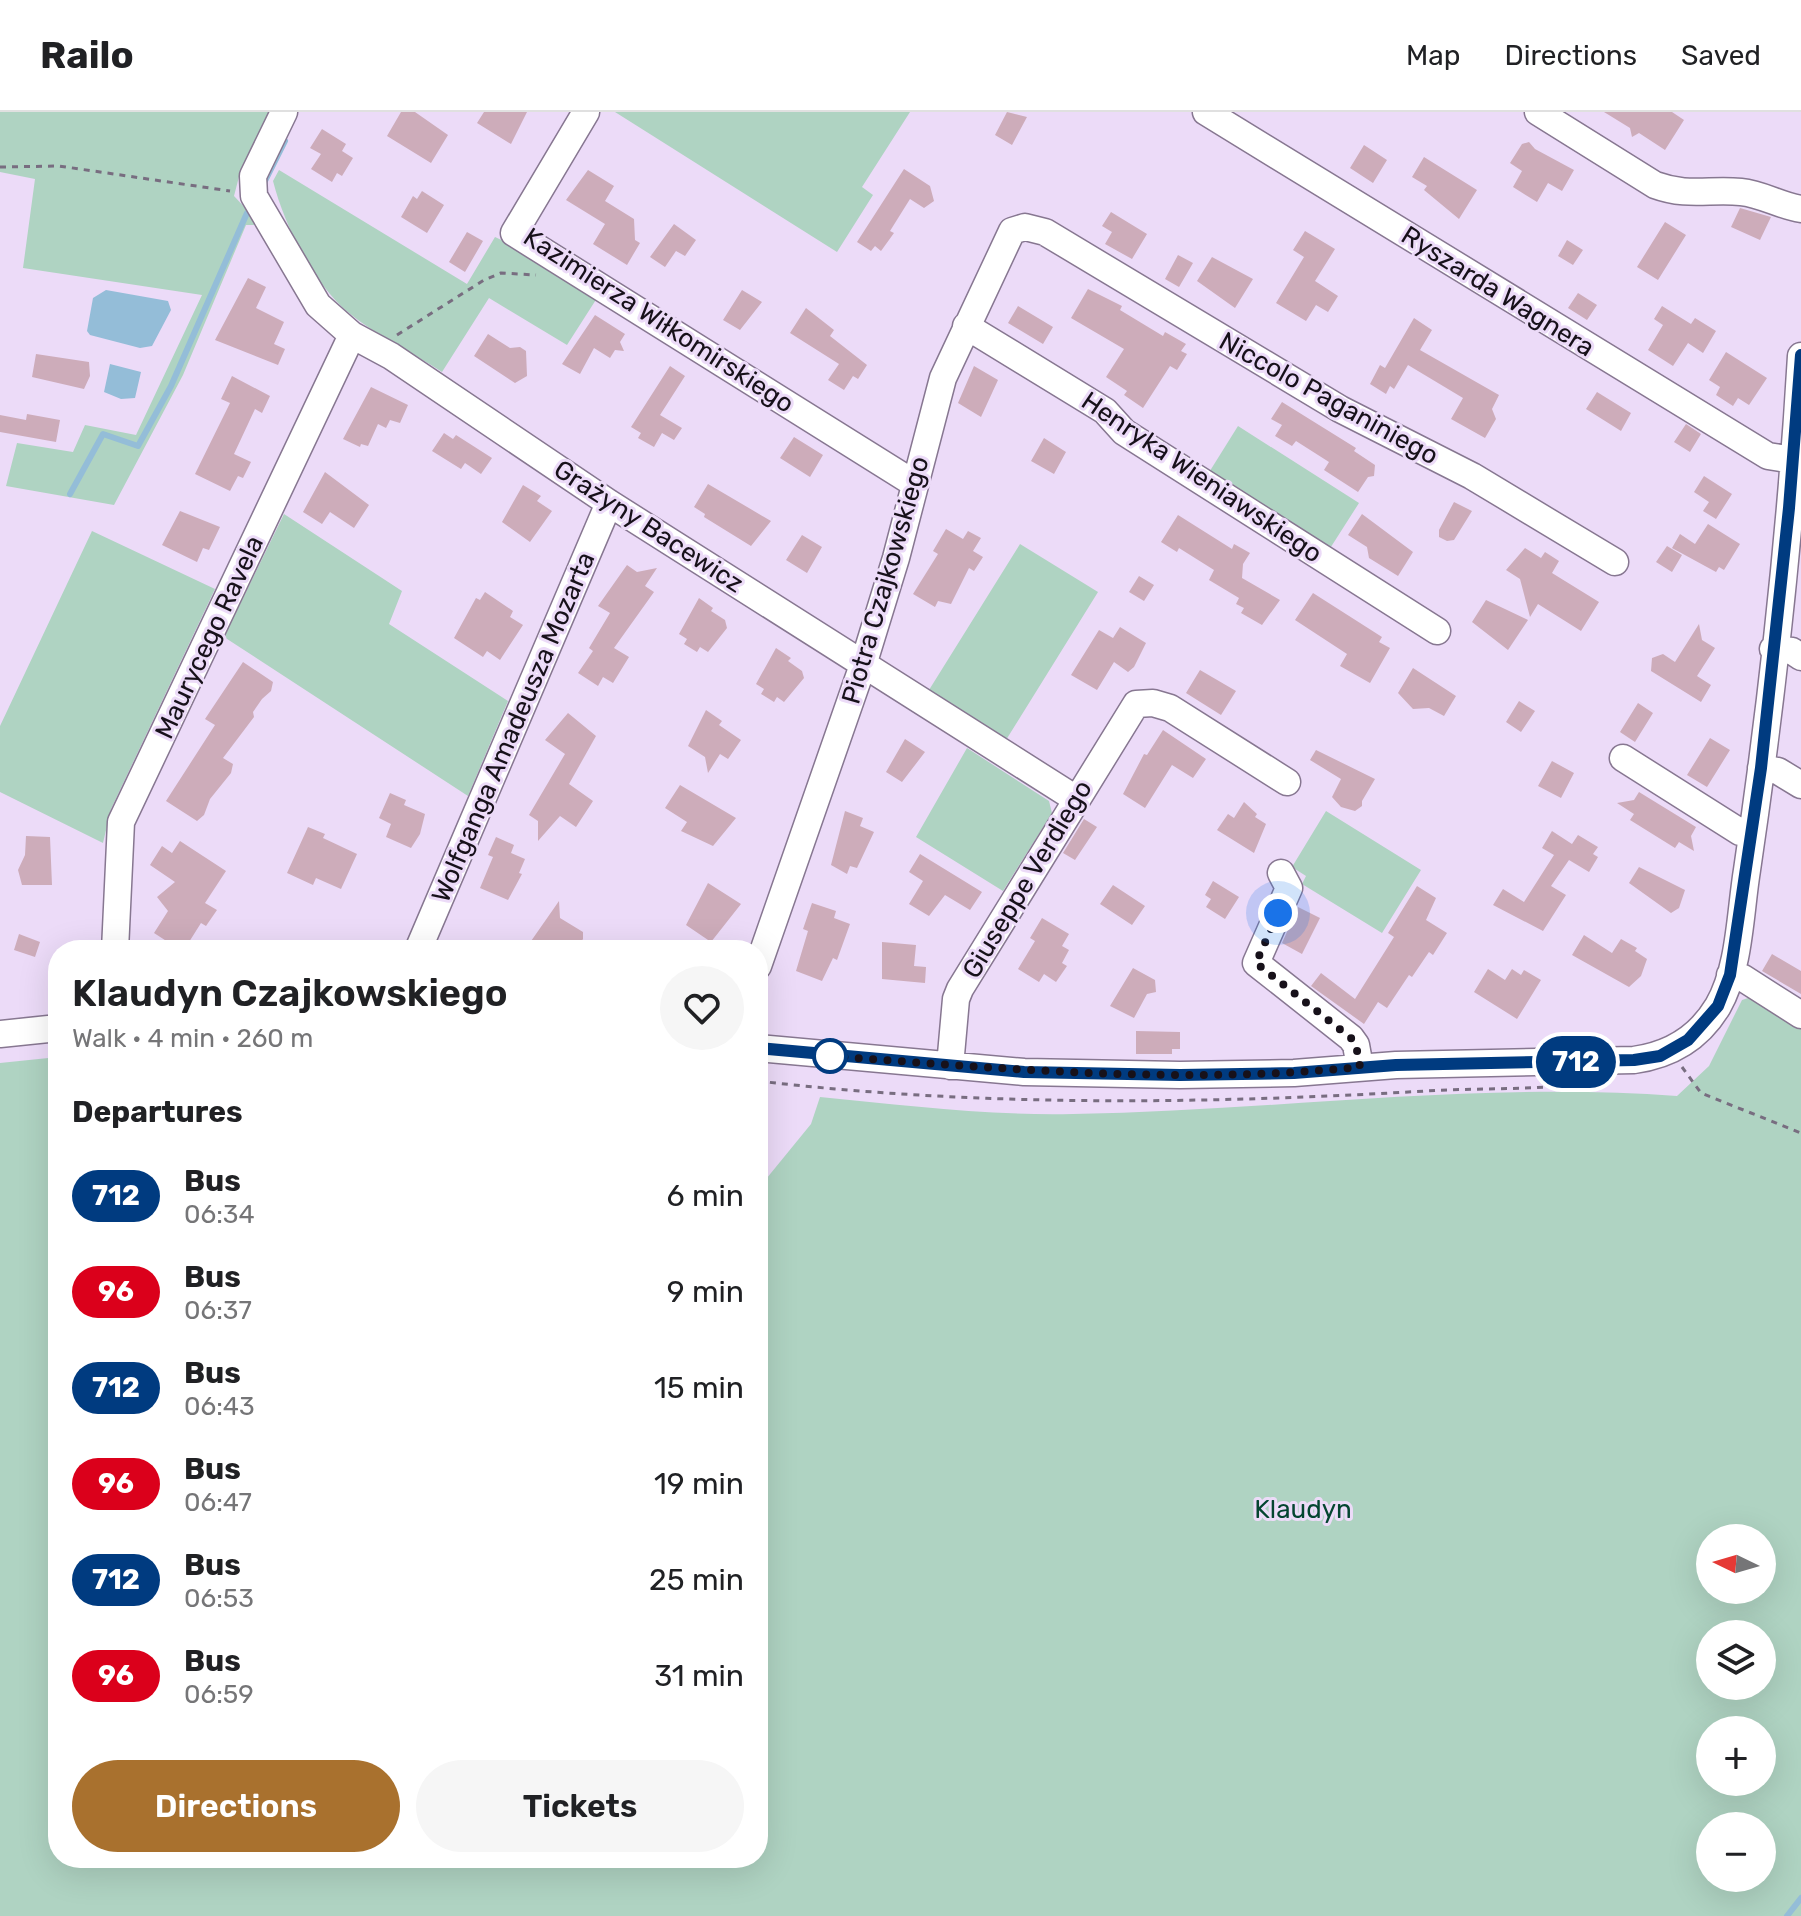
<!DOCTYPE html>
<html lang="en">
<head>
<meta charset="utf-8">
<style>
	body { margin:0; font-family:Rubik,sans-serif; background:#f6f6f6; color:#202124; height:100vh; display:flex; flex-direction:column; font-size:30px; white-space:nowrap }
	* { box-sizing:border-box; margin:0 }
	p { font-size:26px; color:#757577 }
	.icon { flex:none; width:44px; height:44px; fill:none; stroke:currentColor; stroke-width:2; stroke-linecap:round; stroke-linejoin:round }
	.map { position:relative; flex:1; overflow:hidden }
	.side { position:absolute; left:48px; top:828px; width:720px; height:928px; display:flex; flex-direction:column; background:#fff; border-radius:32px; box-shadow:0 8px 32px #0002 }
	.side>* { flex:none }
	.badge { padding:0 16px; border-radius:26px; font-size:28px; line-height:52px }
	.needle { width:52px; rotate:275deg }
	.tools { position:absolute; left:1696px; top:1412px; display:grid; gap:16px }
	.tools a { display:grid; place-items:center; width:80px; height:80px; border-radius:50%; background:#fff; box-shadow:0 8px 32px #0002; font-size:40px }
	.you { position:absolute; width:40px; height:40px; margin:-20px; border:6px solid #fff; border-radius:50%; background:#1a73e8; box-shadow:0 0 0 12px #1a73e833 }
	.map>.badge { position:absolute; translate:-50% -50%; box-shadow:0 0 0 4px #fff }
	h2 { padding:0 24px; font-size:30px; line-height:72px }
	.round { display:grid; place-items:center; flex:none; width:84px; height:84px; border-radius:42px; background:#f6f6f6 }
	.overview { display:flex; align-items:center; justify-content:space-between; height:136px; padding:0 24px }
	h1 { font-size:38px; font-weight:600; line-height:60px }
	.cta { display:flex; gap:16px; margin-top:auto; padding:16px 24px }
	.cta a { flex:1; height:92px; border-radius:48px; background:#a9712e; color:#fff; font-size:32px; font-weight:600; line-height:92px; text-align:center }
	.cta a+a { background:#f6f6f6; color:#202124 }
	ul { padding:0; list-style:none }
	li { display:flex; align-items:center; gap:24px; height:96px; padding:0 24px }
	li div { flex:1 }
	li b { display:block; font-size:30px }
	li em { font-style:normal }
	li .badge { min-width:88px; font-weight:700; text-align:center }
	header { display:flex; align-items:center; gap:48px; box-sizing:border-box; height:112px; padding:0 40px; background:#fff; border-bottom:2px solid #e0e0e0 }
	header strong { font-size:38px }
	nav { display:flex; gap:44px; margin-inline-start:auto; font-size:28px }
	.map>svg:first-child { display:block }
</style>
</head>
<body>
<header>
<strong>Railo</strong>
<nav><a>Map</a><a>Directions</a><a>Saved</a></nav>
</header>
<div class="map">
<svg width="1801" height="1804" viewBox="0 0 1801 1804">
	<rect width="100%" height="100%" fill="#ecdbf8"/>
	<!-- green -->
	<path fill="#afd3c2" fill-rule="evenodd" d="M0,0H271L241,57L234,84L249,100L255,113H246L183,263L114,393L6,374L17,331L73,340L85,313L136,323L202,183L23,156L35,67L0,60Z
		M615,0H910L862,75L873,83L837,140Z
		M279,58L467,172L495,125L532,142L599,183L567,233L489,186L442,260C412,240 368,219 342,195C310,164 284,112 273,69Z
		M1238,314L1359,391L1329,438L1208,362Z
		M284,402L402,479L389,512L508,589L468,684L224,525Z
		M92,419L215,477L111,697L103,731L0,680V614Z
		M1020,432L1098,480L1006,628L929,578Z
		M967,636L1049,689L1052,701L1003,779L916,725Z
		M1326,699L1421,758L1382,821L1302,772L1306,764L1292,755Z
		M1751,885L1801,915V1804H0V951L58,945V1746H758V1077L811,1012L820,985C904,993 989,1004 1073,1002C1275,999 1476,969 1677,984L1709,954L1742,888ZM1710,1426H1762V1478H1710ZM1710,1522H1762V1574H1710ZM1710,1618H1762V1670H1710ZM1710,1714H1762V1766H1710Z"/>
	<!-- water -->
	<path fill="#94bdd8" d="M106,178L168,189L171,198L152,234L140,236L90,223L87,219L93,186Z
		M110,252L141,260L135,286L121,287L104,280Z"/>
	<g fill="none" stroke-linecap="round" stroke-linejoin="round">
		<!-- stream -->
		<path stroke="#94bdd8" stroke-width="6" d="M264,71L285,29
			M70,382L103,322L138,334L171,274L247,101
			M1787,1804L1801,1786"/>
	</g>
	<!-- building -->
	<path fill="#cdacba" d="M401,0H415L448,23L431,51L387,24Z
		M484,0H527L511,32L477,11Z
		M1007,0L1027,5L1012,33L995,23Z
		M1604,0H1672L1684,8L1665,38L1639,21L1632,25L1630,16Z
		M322,17L346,32L342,39L353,46L342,64L337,61L332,70L311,57L321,42L310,36Z
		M1529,30L1535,37L1574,58L1562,79L1548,71L1537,90L1513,75L1522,59L1510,51L1522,32Z
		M1364,33L1387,48L1373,71L1350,56Z
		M1424,45L1477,78L1459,107L1424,78L1427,74L1412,65Z
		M904,57L930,74L934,89L924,96L910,87L890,119L894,121L881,139L875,134L871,139L857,130Z
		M588,58L614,74L605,89L634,107L635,128L640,131L627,153L593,132L605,112L566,88Z
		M422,79L444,93L427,121L401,105L413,84L417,87Z
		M1740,96L1771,105L1760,128L1731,115Z
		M1111,100L1147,122L1132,147L1105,132L1112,120L1102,114Z
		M1665,110L1686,123L1658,168L1637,155Z
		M674,112L696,128L685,144L676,139L665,155L650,145Z
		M1305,119L1335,137L1315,169L1338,184L1328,200L1316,193L1306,209L1276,191L1304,145L1293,138Z
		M467,120L483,129L465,160L449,150Z
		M1567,128L1583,138L1573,153L1558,144Z
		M1178,143L1193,151L1179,175L1165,167Z
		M1212,145L1253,167L1235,196L1197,169Z
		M248,166L266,175L256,196L284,210L274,232L285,237L278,253L215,228Z
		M1088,177L1122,194L1120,198L1163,224L1165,220L1186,232L1181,239L1187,242L1177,258L1170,254L1143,296L1124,283L1127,279L1106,265L1124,237L1071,206Z
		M742,178L762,190L740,218L723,208Z
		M1578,181L1597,193L1587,208L1568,196Z
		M1018,194L1053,215L1043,232L1008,211Z
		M1662,194L1691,212L1695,206L1716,219L1703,241L1688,231L1673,254L1648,238L1663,213L1654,207Z
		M806,196L834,218L830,224L867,253L858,267L853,264L844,278L828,268L839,252L790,221Z
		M595,203L625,222L620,230L624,239L615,238L610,246L594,236L580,262L562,252Z
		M1414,206L1432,218L1420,238L1499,283L1492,297L1496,307L1485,326L1451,307L1463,286L1408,253L1394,277L1390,274L1386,282L1370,272L1380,253L1385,256Z
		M488,222L510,236L520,235L526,239L527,264L515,271L474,244Z
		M1726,240L1767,266L1749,293L1738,286L1733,294L1716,283L1720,275L1709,268Z
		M36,242L89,250L90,264L84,277L32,265Z
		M670,254L685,264L660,303L682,316L674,328L662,321L654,335L638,326L641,321L631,315Z
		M974,254L998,268L981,305L958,291Z
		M232,264L270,284L262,301L255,297L234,342L251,350L243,366L238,364L230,379L195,362L230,291L221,287Z
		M371,275L408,293L400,311L390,308L386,316L378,312L368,334L361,332L360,335L343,327Z
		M1597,280L1631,301L1621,319L1586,297Z
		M1282,290L1356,336L1354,339L1375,353L1374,364L1368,365L1358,380L1324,358L1329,350L1296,329L1292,334L1275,324L1282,313L1271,307Z
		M27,302L60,308L56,330L0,320V303L26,308Z
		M1686,312L1701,322L1690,340L1674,330Z
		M444,321L453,327L456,323L492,346L481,362L465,351L461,357L432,339Z
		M794,325L823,343L810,365L780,346Z
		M1044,326L1066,340L1054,362L1031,349Z
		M325,360L369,393L354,416L330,400L322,412L303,400Z
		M1704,364L1732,382L1716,407L1703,399L1709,390L1694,380Z
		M708,372L771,409L751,434L704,405L705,402L694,395Z
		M523,373L541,384L537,389L552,399L530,430L502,410Z
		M1454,390L1472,399L1454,428L1447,429L1439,425V418Z
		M180,399L220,415L209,438L203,436L197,450L162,433Z
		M1362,402L1413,440L1398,464L1369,446L1367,435L1348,423Z
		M1178,403L1232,437L1234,432L1250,441L1243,452L1242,466L1280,488L1262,513L1241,501L1244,496L1236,492L1239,486L1209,468L1214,458L1179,436L1177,440L1161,430Z
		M1708,412L1740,432L1724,458L1719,455L1716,460L1672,436L1680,422L1695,432Z
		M946,417L963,427L968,419L981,426L973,439L983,445L974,459L969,456L951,492L938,489L935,495L913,482L938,442L933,439Z
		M802,423L822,435L807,461L786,448Z
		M1667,434L1682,443L1672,460L1656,450Z
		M1525,436L1541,446L1545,440L1559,449L1552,461L1599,490L1581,519L1538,492L1530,505L1520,467L1506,458Z
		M627,453L637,460L657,456L645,474L654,480L614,536L629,545L613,571L603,565L598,574L578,561L593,539L589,536L610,501L598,494Z
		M1139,464L1154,473L1144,489L1129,480Z
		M485,480L513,499L510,505L523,513L500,548L487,539L483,545L454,526L476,486L480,488Z
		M1313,481L1382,525L1379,530L1390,536L1370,571L1340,554L1347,542L1295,508Z
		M699,486L713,496L711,499L725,508L727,516L708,540L700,535L697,540L684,532L687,527L679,522Z
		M1486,488L1528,508L1508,538L1472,510Z
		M1699,512L1702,528L1715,536L1697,564L1711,573L1701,590L1651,559L1652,546L1663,542L1675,550Z
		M1120,515L1146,531L1134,555L1128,560L1114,550L1097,578L1071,563L1099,518L1113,526Z
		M776,536L791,546L788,549L802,559L804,566L784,590L777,585L774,590L761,582L764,577L756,572Z
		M243,550L273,570L271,579L262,587L253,600L254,605L223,646L233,652L231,661L210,687L204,703L197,709L166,689L215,613L205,607Z
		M1413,556L1456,584L1444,604L1429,596L1413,597L1398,581Z
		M1200,558L1236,579L1221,603L1186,581Z
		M1519,589L1535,599L1521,620L1506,610Z
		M1638,591L1653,601L1635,630L1620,620Z
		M706,598L722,609L719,613L741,628L728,647L720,642L708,661L705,645L688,634Z
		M568,601L596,624L569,672L593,689L576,715L560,704L538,729V709L529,703L565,642L545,628Z
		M1163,618L1206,647L1193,666L1172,653L1145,696L1123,682L1144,642L1147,643Z
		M1710,626L1730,638L1707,675L1687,663Z
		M905,627L925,640L902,670L886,660Z
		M1316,638L1375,667L1362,689V694L1355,699L1341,695L1332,685L1341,667L1310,648Z
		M1552,649L1574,661L1561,686L1538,674Z
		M680,673L736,706L713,734L681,719L687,710L665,696Z
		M1639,680L1696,715L1691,724L1694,739L1679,730L1675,736L1630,708L1634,702L1617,691L1634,688Z
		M390,681L406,688L404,693L425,702L420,722L411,736L386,725L391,712L379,706Z
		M1244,690L1257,702L1255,705L1266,712L1254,741L1217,718L1228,702L1234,706Z
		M845,699L863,706L860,714L874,720L857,756L850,754L847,762L831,753Z
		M1084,707L1097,715L1075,748L1063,741Z
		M308,715L325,722L323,726L357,742L341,777L316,766L313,773L287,761Z
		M1552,719L1572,732L1578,723L1598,735L1593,742L1598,745L1589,760L1569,748L1551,774L1566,783L1543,819L1493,793L1503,777L1524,790L1554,743L1542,736Z
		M26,724L50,725L52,773H22L18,758L25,743Z
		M496,725L514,733L511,741L525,747L519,761L522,762L508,788L480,776L493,745L488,743Z
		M180,729L226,759L205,791L217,798L206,814L201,811L184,838H172L171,832L154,821L168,799L157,785L175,770L150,753L162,734L172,741Z
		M920,742L982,780L970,798L945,783L929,804L909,792L923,769L909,760Z
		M1639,755L1685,778L1679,796L1671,801L1629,771Z
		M1213,769L1239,785L1225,807L1206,795L1211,787L1205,783Z
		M708,771L741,792L711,830L686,813Z
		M1113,773L1145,794L1132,813L1100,792Z
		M1417,774L1436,786L1426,808L1447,821L1433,843L1429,840L1412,865L1409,863L1387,896L1378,890L1364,912L1311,874L1321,861L1355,887L1394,825L1388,821Z
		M559,789L560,806L583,820V827L576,838H537L529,832Z
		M812,791L836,799L834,806L850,812L837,848L833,846L822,869L796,859L808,819L803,817Z
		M1298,795L1320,806L1302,842L1282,831Z
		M1042,806L1069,822L1062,834L1069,838L1062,851L1067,854L1056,870L1044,862L1039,870L1018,857L1035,829L1030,826Z
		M19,822L40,830L35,845L14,838Z
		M1584,823L1612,841L1621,827L1637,836L1635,839L1647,847L1641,864L1629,875L1572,843Z
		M882,830L916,833L914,854L926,855L925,871L882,867Z
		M1772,842L1801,859V882L1762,859Z
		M1133,856L1155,868L1156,880L1147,882L1134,906L1110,894Z
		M1488,857L1505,868L1512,857L1521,863L1524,858L1541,868L1517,907L1474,880Z
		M1136,919L1180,920V937H1172V942H1136Z"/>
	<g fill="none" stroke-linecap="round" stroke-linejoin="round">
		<!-- minor casing -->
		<g stroke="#877791" stroke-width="29">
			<path id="minor" d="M284,0L253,64L254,84L318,193L352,223L391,244L609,391L1076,687
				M586,0L514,121L915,372
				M1206,0L1768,344L1794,348
				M1538,0L1655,73C1688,85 1708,77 1741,80C1762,82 1781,94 1801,97
				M966,214L1105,299L1124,320L1437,519
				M1773,537L1792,539L1801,545
				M1623,646L1740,720L1752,722
				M1761,656L1778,659L1801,673
				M1281,761L1289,776L1256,851L1351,926L1356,933L1360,955
				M115,838L121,710L352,223
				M418,838L609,391
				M758,854L864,550L896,446L943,266L1012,119L1025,115L1045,120L1340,297L1472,364L1615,450
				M1730,863L1743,866L1801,903
				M0,922L58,916
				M758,936L1024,960L1180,963L1294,961L1396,953L1634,948C1670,943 1699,926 1718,894C1740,856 1740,801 1747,758C1772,589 1791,415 1801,244
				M950,954L956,887L960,877L1136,592L1153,591L1170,596L1287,670"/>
		</g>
		<!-- path -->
		<path stroke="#786d80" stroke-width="3" stroke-dasharray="6 6" stroke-linecap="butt" d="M0,55L59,54L230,79
			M397,223L484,168L501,161L536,163
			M1682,955L1701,981L1801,1021
			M758,969C979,995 1205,992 1426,979C1474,976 1523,978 1572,973"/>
		<!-- minor -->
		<use href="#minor" stroke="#fff" stroke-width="26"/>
	</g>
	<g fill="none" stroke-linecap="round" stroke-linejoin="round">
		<!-- line casing -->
		<g stroke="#fff" stroke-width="18">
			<path id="line" d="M758,936L1024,960L1180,963L1294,961L1396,953L1634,948L1660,944L1688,928L1718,894L1730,863L1761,656L1789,396L1801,243"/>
		</g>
		<!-- line -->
		<use href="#line" stroke="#003b80" stroke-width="12"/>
		<!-- walk -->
		<path stroke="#17111a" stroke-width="8" stroke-dasharray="0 14.4" d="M830,944C1007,957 1183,973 1360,955L1356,933L1351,926L1256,851L1278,801"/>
	</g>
	<!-- markers -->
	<circle fill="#fff" stroke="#003b80" stroke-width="4" cx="830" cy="944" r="16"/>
	<g text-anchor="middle" stroke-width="6" stroke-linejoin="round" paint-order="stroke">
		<!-- street labels -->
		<g font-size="26" fill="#17111a" stroke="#ecdbf8">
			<text transform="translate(1498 179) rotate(32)" y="9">Ryszarda Wagnera</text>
			<text transform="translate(659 208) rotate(33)" y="9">Kazimierza Wiłkomirskiego</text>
			<text transform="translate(1329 286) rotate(29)" y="9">Niccolo Paganiniego</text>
			<text transform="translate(1202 365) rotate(34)" y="9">Henryka Wieniawskiego</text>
			<text transform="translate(649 414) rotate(33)" y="9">Grażyny Bacewicz</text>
			<text transform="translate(885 468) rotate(-74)" y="9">Piotra Czajkowskiego</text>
			<text transform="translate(209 525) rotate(-65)" y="9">Maurycego Ravela</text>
			<text transform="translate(513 615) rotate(-67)" y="9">Wolfganga Amadeusza Mozarta</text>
			<text transform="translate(1027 767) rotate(-59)" y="9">Giuseppe Verdiego</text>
		</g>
		<!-- park labels -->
		<g font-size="26" fill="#044530" stroke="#ecdbf8">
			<text x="1303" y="1406">Klaudyn</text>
		</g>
	</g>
</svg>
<div class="tools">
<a><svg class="needle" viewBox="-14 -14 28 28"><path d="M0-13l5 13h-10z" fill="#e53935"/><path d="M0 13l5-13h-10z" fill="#757577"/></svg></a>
<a><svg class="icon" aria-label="layers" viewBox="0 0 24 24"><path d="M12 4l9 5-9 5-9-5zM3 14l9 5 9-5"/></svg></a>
<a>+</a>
<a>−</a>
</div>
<div class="you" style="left:1278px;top:801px"></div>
<b class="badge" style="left:1576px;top:950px;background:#003b80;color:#fff">712</b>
<section class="side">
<div class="overview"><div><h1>Klaudyn Czajkowskiego</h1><p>Walk · 4 min · 260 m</p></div><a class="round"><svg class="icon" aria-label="heart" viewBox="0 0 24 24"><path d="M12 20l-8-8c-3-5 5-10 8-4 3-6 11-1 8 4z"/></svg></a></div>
<h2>Departures</h2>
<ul>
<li><span class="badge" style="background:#003b80;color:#fff">712</span><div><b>Bus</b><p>06:34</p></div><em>6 min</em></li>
<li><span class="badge" style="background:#db001b;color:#fff">96</span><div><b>Bus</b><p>06:37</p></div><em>9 min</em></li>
<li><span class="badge" style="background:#003b80;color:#fff">712</span><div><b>Bus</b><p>06:43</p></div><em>15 min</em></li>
<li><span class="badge" style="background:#db001b;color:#fff">96</span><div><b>Bus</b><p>06:47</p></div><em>19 min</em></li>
<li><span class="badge" style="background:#003b80;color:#fff">712</span><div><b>Bus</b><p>06:53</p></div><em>25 min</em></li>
<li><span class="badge" style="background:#db001b;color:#fff">96</span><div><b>Bus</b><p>06:59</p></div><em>31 min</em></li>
</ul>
<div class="cta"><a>Directions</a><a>Tickets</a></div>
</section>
</div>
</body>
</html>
